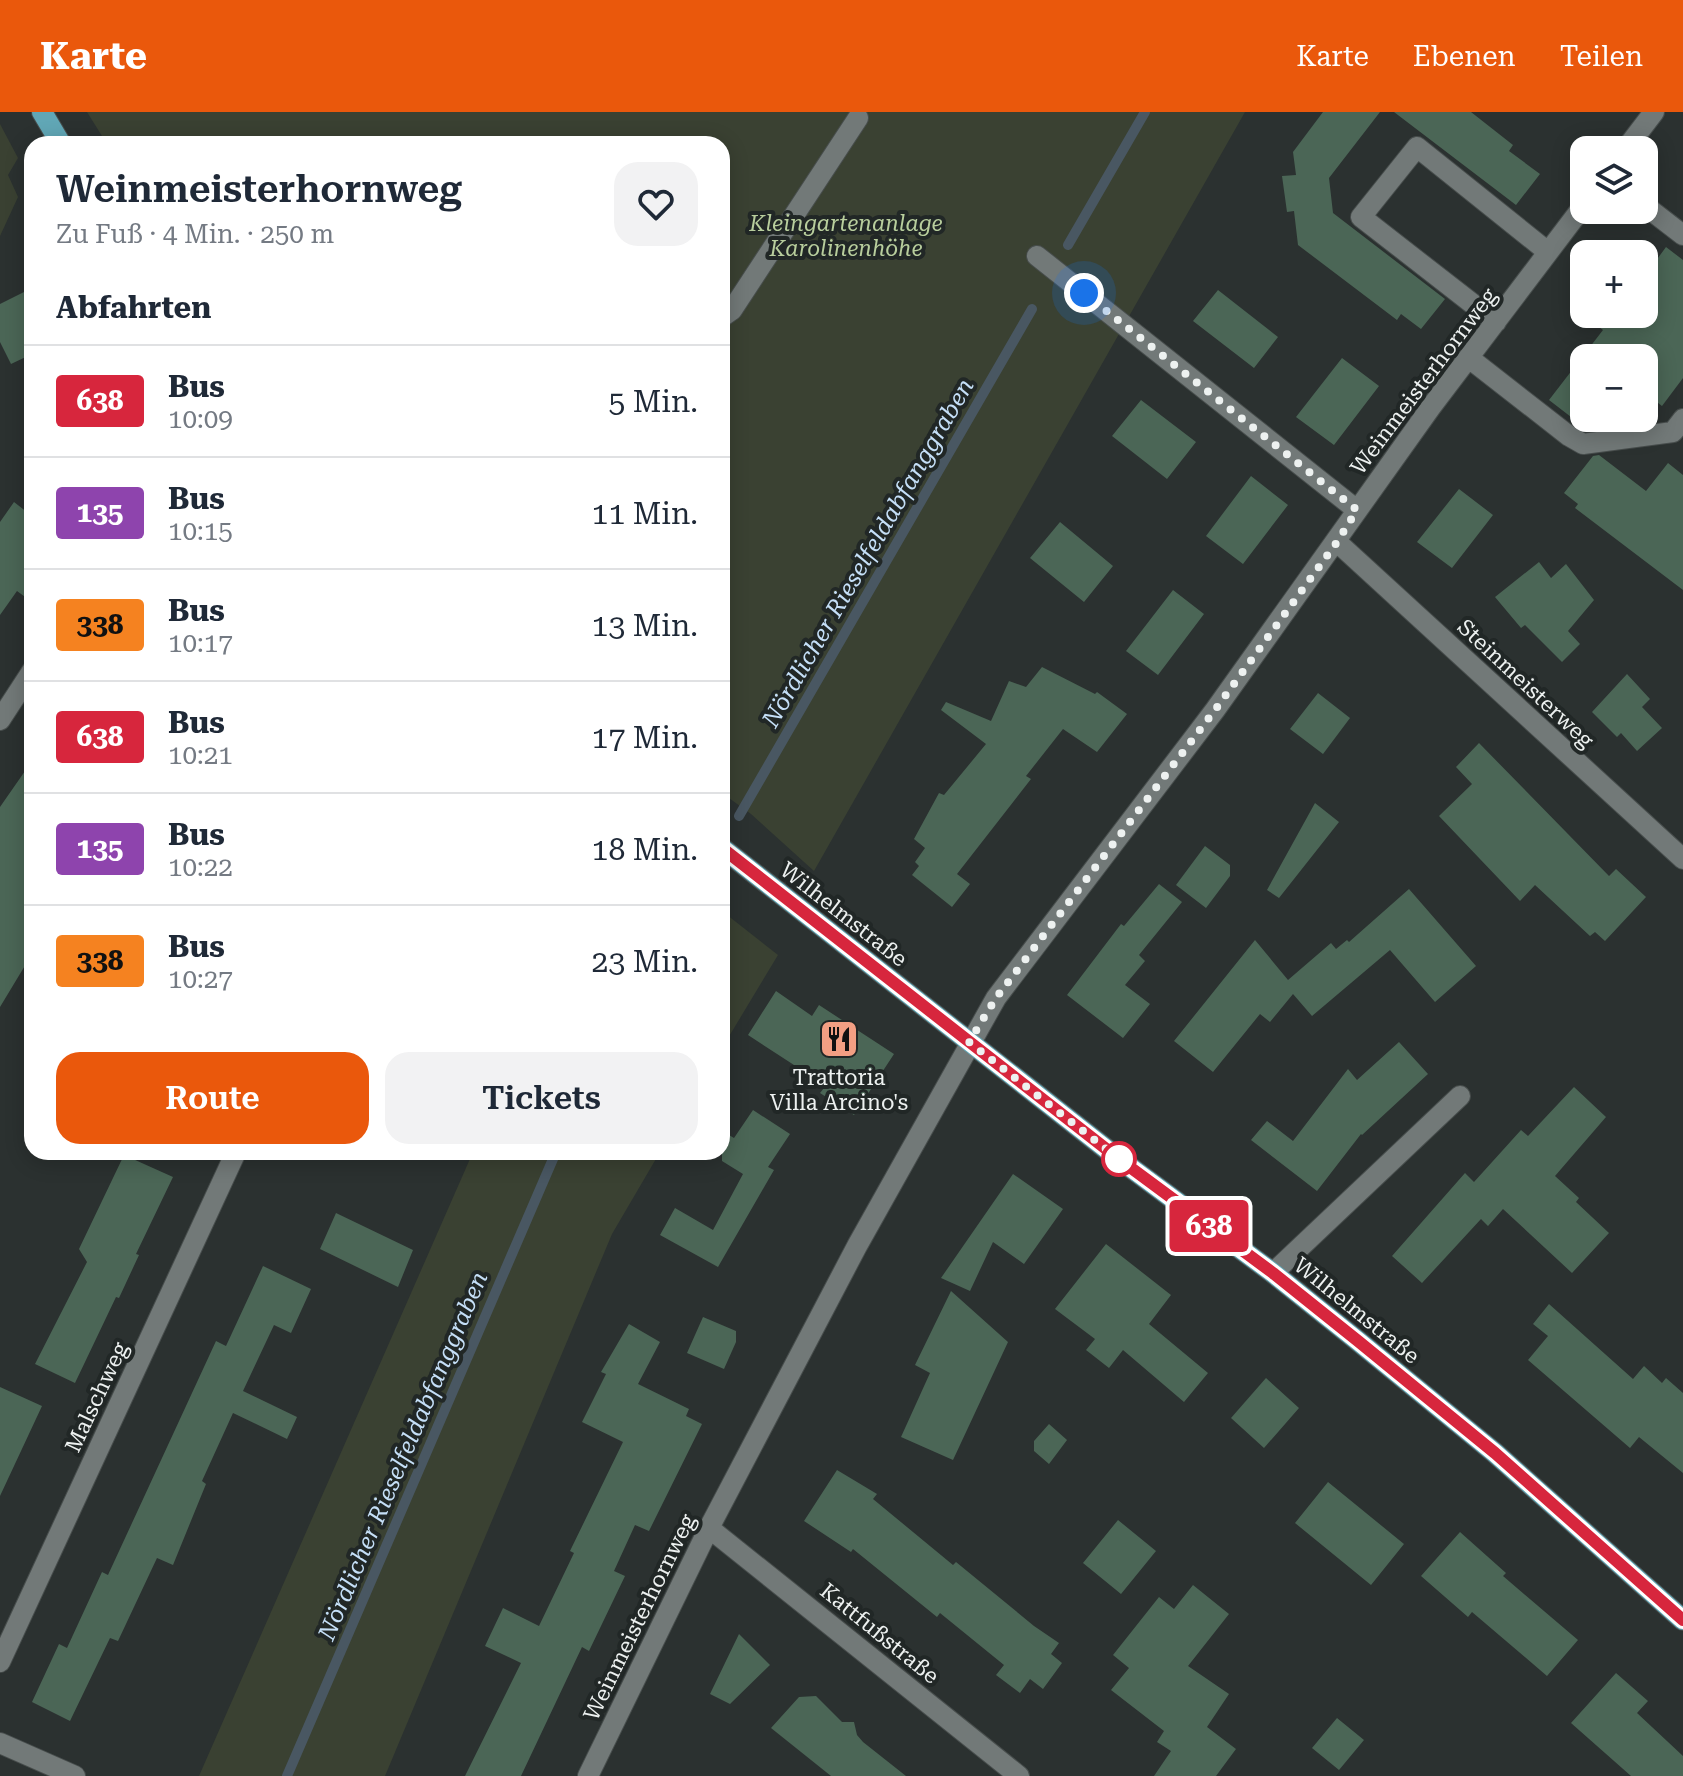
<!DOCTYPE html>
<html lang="de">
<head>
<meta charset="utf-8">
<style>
	body { margin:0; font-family:"Roboto Serif",serif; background:#f2f2f3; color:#1f2937; height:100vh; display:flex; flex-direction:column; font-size:30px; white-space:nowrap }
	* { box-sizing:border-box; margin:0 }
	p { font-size:26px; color:#747a83 }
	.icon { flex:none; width:44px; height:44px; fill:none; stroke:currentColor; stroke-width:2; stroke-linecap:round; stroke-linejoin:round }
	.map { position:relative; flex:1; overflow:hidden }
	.side { position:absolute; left:24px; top:24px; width:706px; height:1024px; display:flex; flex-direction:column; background:#fff; border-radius:24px; box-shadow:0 4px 20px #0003 }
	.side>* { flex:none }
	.badge { padding:0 16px; border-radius:6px; font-size:28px; line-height:52px }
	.controls { position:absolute; left:1570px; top:24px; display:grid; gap:16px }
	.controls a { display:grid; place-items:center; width:88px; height:88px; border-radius:16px; background:#fff; box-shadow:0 4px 20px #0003; font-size:40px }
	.you { position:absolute; width:40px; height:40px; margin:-20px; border:6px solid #fff; border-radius:50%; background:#1a73e8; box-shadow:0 0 0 12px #1a73e833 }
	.map>.badge { position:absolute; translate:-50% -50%; box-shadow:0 0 0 4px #fff }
	h2 { padding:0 32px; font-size:30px; line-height:72px }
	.round { display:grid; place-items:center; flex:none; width:84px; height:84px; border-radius:24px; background:#f2f2f3 }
	.overview { display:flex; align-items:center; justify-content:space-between; height:136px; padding:0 32px }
	h1 { font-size:38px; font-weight:600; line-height:60px }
	.cta { display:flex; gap:16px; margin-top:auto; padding:16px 32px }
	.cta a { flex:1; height:92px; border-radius:24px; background:#ea580c; color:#fff; font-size:32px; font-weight:600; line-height:92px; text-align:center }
	.cta a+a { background:#f2f2f3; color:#1f2937 }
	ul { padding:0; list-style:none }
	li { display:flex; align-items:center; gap:24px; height:112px; padding:0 32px; border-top:2px solid #e0e1e3 }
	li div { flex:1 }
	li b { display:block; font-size:30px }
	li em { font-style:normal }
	li .badge { min-width:88px; font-weight:700; text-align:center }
	header { display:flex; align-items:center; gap:48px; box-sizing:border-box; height:112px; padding:0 40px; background:#ea580c; color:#fff }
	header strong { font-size:38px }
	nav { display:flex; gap:44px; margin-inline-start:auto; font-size:28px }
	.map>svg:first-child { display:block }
</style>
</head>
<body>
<header>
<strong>Karte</strong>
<nav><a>Karte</a><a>Ebenen</a><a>Teilen</a></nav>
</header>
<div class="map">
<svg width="1683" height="1664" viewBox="0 0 1683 1664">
	<rect width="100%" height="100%" fill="#2b3130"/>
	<!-- green -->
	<path fill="#3a4132" d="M87,0H1245L814,759L751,702L722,681V32H107Z
		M0,12L18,46L8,63L18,85L0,124Z
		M722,799L778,843L722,936Z
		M473,1040H660L612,1122L385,1664H199Z"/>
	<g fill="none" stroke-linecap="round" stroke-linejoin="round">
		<!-- stream -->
		<path stroke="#495762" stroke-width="10" d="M1068,133L1145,0
			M739,704L1032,197
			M287,1664L556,1040"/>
	</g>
	<!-- building -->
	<path fill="#4b6656" d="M1323,0H1380L1329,66L1333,101L1445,187L1421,217L1401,202L1397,208L1298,133L1294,99L1287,100L1282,64L1296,63L1293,40Z
		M1394,0H1471L1513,33L1509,39L1540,62L1516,93Z
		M1666,135L1683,148V266L1662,294L1644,280V246H1584V315L1549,288L1603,218L1582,202H1644V165Z
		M32,176V242L11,252L0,230V192Z
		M1218,178L1278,225L1254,256L1193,209Z
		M1342,246L1379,274L1334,333L1296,305Z
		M1141,288L1196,330L1167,367L1112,324Z
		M1599,343L1646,379L1668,351L1683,363V478L1575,396L1578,392L1564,381L1593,344Z
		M1251,364L1288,393L1243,452L1206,424Z
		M1459,377L1493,403L1452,456L1417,430Z
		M14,390L32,404V490L17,479L0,503V410Z
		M1060,410L1113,454L1084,490L1030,446Z
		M1539,450L1551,466L1566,452L1594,488L1568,519L1580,532L1562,550L1525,513L1521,516L1495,485Z
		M1173,478L1204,502L1158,563L1126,539Z
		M1042,555L1095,582L1097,580L1127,602L1097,640L1063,617L1026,664L1031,667L957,762L970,772L952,795L912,763L919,754L915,750L925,736L914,727L939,681L944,683L986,632L941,598L946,590L991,609L1009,569L1026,575Z
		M1627,562L1650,587L1642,595L1662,616L1637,639L1621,621L1617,625L1592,600Z
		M1318,581L1350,606L1323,642L1290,617Z
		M1479,631L1609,764L1616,757L1646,785L1605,829L1595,820L1590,824L1535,773L1520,789L1439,704L1472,672L1456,655Z
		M32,649V842L0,895V695Z
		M1315,691L1339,710L1279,786L1267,778Z
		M1205,734L1230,753V764L1206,796L1176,773Z
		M1159,772L1182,790L1139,843L1145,849L1125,873L1150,892L1123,926L1067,883L1121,812L1124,814Z
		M1409,777L1476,854L1435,890L1390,838L1312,904L1293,882L1270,910L1260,902L1213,960L1174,929L1255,828L1288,868L1331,831L1336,837L1347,828L1349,830Z
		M776,879L812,904L819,893L894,942L854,1003L820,981L824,976L793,955L794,953L748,923Z
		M1399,930L1428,962L1362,1023L1361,1022L1317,1079L1251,1028L1267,1009L1293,1029L1348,957L1357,968Z
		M1574,975L1606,1005L1555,1064L1579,1086L1576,1090L1609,1121L1572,1161L1503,1097L1488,1114L1481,1107L1422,1171L1392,1144L1465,1061L1474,1070L1521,1018L1528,1024Z
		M753,998L790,1022L768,1055L774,1058L718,1155L660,1123L675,1096L713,1118L743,1062L722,1049V1019L734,1026Z
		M124,1043L173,1065L136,1142L139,1143L119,1186L116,1185L75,1271L35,1252L87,1150L79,1137Z
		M1013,1062L1063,1097L1024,1152L993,1130L970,1179L941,1166Z
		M336,1101L413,1138L398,1175L320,1137Z
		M1106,1132L1171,1183L1149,1212L1208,1261L1184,1290L1123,1238L1109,1256L1086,1238L1095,1227L1055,1197Z
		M263,1154L311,1177L291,1221L274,1213L243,1279L297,1305L287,1327L233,1301L202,1369L206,1372L173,1453L157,1446L118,1529L110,1526L70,1609L32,1590L59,1532L67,1536L102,1460L108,1463L216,1229L226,1234Z
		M951,1179L1008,1230L953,1348L901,1325L930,1261L915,1253Z
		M1549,1192L1633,1267L1644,1254L1662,1271L1666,1266L1683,1281V1361L1639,1325L1630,1336L1528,1248L1548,1224L1533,1212Z
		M703,1205L736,1219V1230L724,1257L687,1241Z
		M629,1212L660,1230L638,1272L689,1297L686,1304L702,1312L649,1419L635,1413L614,1459L625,1464L589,1539L582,1535L521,1664H465L521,1551L485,1534L503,1496L539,1514L574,1441L570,1439L623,1330L582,1310L606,1262L601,1260Z
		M1266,1266L1299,1296L1264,1336L1231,1306Z
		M0,1275L42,1294L0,1384Z
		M1049,1312L1067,1328L1049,1352L1034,1339V1329Z
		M837,1358L877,1382L873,1387L953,1453L956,1450L1034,1514L1059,1531L1051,1542L1062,1551L1043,1577L1030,1567L1020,1581L996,1563L1004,1553L940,1501L937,1505L853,1437L851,1440L804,1409Z
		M1328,1370L1404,1432L1371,1473L1295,1411Z
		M1118,1408L1156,1439L1121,1482L1083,1451Z
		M1460,1420L1506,1461L1503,1464L1578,1528L1547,1564L1472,1500L1468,1505L1421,1464Z
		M1193,1473L1229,1502L1188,1554L1229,1582L1207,1615L1236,1637L1216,1664H1154L1171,1639L1157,1630L1164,1619L1111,1578L1129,1556L1113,1543L1159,1485L1174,1497Z
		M739,1522L770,1553L730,1592L710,1582Z
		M1616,1561L1648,1589L1637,1601L1683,1644V1664H1631L1571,1611Z
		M816,1584L842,1610H854L857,1623L863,1630L906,1664H831L771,1616L799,1585Z
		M1337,1606L1364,1628L1339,1658L1312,1636Z"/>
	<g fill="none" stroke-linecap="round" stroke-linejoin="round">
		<!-- minor casing -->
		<g stroke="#474d4c" stroke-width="22">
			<path id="minor" d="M1625,38L1654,0
				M1644,93L1683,123
				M1037,144L1357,398
				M722,205L732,198L858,6
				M1496,210L1361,105L1417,35L1548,140
				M1469,246L1569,324L1583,332L1673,320L1683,307
				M1337,430L1683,747
				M0,608L32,559
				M1273,1161L1460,984
				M709,1416L1019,1664
				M0,1550L236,1040
				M0,1631L75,1664
				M588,1664L709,1416L857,1134L996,886L1215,598L1431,295L1584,93"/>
		</g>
		<!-- major casing -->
		<g stroke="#474d4c" stroke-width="22">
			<path id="major" d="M42,0L61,32
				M722,736L1119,1047L1273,1161L1358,1229L1495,1341L1683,1508"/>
		</g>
		<!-- minor -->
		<use href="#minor" stroke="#727978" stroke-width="20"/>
		<!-- major -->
		<use href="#major" stroke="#61a7b6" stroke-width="20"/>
	</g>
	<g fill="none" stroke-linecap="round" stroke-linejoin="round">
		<!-- line casing -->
		<g stroke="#fff" stroke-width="18">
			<path id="line" d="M722,736L1119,1047L1273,1161L1358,1229L1495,1341L1683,1508"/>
		</g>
		<!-- line -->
		<use href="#line" stroke="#d7263d" stroke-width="12"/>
		<!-- walk -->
		<path stroke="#edf1f0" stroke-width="8" stroke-dasharray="0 14.4" d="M1084,181L1357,398L1337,430L1215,598L996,886L969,930L1119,1047"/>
	</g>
	<!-- icons -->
	<defs>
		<g id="restaurant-square" transform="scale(2)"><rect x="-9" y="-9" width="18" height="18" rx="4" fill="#f39f83" stroke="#212726"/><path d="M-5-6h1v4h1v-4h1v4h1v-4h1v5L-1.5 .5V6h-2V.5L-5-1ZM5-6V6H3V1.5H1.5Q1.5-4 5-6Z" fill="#111"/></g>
	</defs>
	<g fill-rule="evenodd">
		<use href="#restaurant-square" x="839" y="927"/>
	</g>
	<!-- markers -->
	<circle fill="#fff" stroke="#d7263d" stroke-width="4" cx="1119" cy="1047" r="16"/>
	<g text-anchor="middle" stroke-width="8" stroke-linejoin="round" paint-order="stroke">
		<!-- park labels -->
		<g font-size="22" font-style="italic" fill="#b8ce9d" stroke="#212726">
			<text x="846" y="119">Kleingartenanlage<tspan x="846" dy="25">Karolinenhöhe</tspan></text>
		</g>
		<!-- street labels -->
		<g font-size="22" fill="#edf1f0" stroke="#212726">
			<text transform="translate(1423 269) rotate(-53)" y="8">Weinmeisterhornweg</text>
			<text transform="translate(1526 571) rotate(43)" y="8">Steinmeisterweg</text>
			<text transform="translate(844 802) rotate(38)" y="8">Wilhelmstraße</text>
			<text transform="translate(1357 1198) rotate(39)" y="8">Wilhelmstraße</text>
			<text transform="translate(96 1285) rotate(-65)" y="8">Malschweg</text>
			<text transform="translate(639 1505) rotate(-64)" y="8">Weinmeisterhornweg</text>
			<text transform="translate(880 1521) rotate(39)" y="8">Kattfußstraße</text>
		</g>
		<!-- poi labels -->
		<g font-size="22" fill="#edf1f0" stroke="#212726">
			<text x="839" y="973">Trattoria<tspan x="839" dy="25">Villa Arcino's</tspan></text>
		</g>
		<!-- water labels -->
		<g font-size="24" font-style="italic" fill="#c5dff7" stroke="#212726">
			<text transform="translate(868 441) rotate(-60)" y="8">Nördlicher Rieselfeldabfanggraben</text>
			<text transform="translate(403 1344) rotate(-67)" y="8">Nördlicher Rieselfeldabfanggraben</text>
		</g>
	</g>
</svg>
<div class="controls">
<a><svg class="icon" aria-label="layers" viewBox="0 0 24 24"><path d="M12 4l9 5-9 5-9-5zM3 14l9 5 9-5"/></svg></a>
<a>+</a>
<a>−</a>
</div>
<div class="you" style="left:1084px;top:181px"></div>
<b class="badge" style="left:1209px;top:1114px;background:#d7263d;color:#fff">638</b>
<section class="side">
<div class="overview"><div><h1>Weinmeisterhornweg</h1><p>Zu Fuß · 4 Min. · 250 m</p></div><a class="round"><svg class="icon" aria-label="heart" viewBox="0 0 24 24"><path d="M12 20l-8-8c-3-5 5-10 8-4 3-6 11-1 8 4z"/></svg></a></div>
<h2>Abfahrten</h2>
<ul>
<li><span class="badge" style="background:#d7263d;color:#fff">638</span><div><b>Bus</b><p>10:09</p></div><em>5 Min.</em></li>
<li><span class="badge" style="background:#8e44ad;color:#fff">135</span><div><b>Bus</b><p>10:15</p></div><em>11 Min.</em></li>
<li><span class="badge" style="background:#f58220;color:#111">338</span><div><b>Bus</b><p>10:17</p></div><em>13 Min.</em></li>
<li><span class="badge" style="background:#d7263d;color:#fff">638</span><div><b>Bus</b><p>10:21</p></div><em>17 Min.</em></li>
<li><span class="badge" style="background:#8e44ad;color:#fff">135</span><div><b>Bus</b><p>10:22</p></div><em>18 Min.</em></li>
<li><span class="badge" style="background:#f58220;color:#111">338</span><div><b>Bus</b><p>10:27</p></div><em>23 Min.</em></li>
</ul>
<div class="cta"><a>Route</a><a>Tickets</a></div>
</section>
</div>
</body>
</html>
